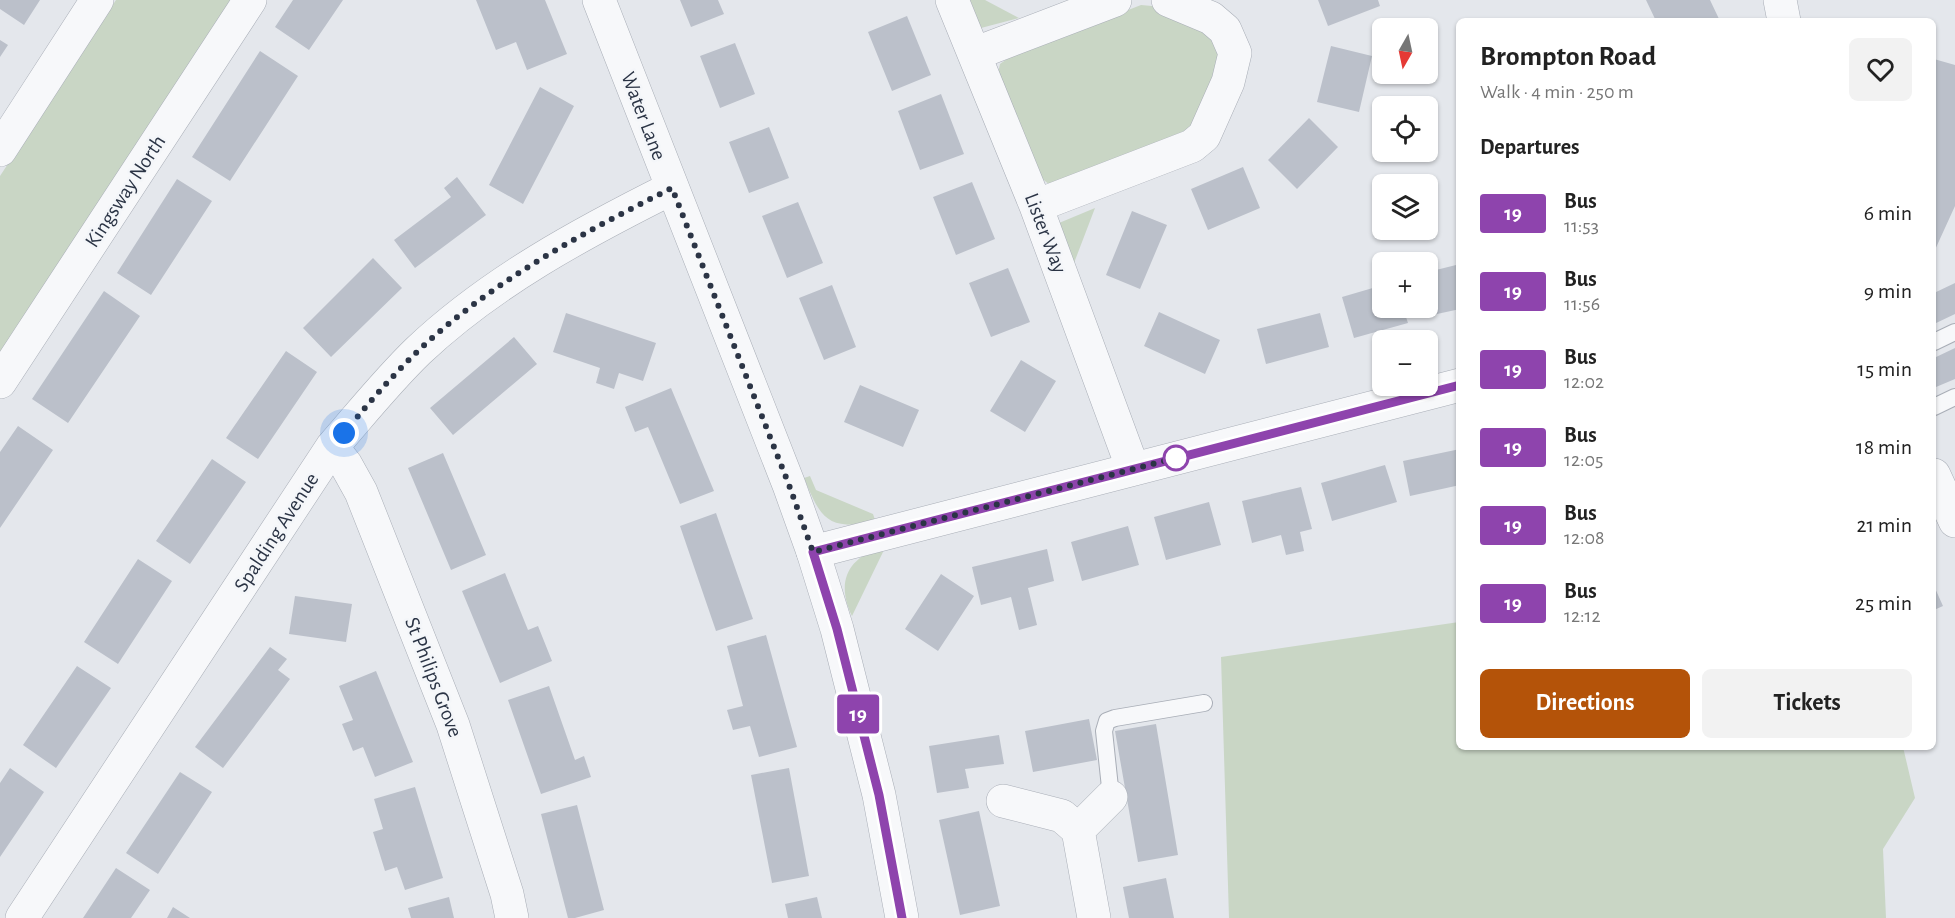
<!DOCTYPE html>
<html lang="en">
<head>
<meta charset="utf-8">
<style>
	body { margin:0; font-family:"Alegreya Sans",sans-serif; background:#f2f2f2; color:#222; height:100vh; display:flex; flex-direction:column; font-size:22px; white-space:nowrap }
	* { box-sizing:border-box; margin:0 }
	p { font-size:20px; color:#767676 }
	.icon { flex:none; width:33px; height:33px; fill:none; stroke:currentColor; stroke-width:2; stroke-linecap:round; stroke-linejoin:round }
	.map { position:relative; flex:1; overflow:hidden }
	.drawer { position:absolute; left:1456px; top:18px; width:480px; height:732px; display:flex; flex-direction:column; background:#fff; border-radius:9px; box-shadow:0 2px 4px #0004 }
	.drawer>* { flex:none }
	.badge { padding:0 12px; border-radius:4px; font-size:21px; line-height:39px }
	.needle { width:39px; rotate:189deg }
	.fabs { position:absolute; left:1372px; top:18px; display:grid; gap:12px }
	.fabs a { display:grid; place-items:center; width:66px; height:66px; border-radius:9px; background:#fff; box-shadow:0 2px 4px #0004; font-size:30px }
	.you { position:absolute; width:30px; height:30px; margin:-15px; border:4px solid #fff; border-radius:50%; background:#1a73e8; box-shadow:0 0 0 9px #1a73e833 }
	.map>.badge { position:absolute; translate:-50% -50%; box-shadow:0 0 0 3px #fff }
	h2 { padding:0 24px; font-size:22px; line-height:54px }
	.round { display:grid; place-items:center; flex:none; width:63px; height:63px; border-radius:9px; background:#f2f2f2 }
	.overview { display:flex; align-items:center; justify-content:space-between; height:102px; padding:0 24px }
	h1 { font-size:28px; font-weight:700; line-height:45px }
	.cta { display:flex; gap:12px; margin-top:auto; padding:12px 24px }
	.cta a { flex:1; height:69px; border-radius:9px; background:#b45309; color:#fff; font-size:24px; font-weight:700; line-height:69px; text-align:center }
	.cta a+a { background:#f2f2f2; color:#222 }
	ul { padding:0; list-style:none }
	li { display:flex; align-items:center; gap:18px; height:78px; padding:0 24px }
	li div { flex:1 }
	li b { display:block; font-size:22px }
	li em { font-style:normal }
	li .badge { min-width:66px; font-weight:700; text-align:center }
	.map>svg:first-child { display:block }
</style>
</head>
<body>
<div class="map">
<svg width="1955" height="918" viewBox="0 0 1955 918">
	<rect width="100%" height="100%" fill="#e4e7ec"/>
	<!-- green -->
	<path fill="#c9d6c5" d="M116,0H238L0,359V176Z
		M970,0H985L1019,18L981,28Z
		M1141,5L1152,6L1211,33L1222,57L1202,113L1187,130L1050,185L1040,177L998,73L1000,64L1011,56Z
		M1095,208L1074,263L1059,223Z
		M810,476L816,490L873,514L876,523C827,529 822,521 804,478Z
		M881,548L883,552L852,616C836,583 847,558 881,548Z
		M1459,622L1460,747H1903L1915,798L1883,849L1886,918H1229L1221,657Z"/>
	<!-- building -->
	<path fill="#bbc0ca" d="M0,0H40L24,25L0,9Z
		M293,0H343L309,50L275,27Z
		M476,0H545L567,54L527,70L516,42L496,50Z
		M680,0H718L724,14L691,27Z
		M1318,0H1378L1380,6L1328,26Z
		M1646,0H1710L1720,21H1656Z
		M907,16L931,75L892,91L868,32Z
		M0,40L8,45L0,57Z
		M735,43L755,94L720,108L700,56Z
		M1331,46L1372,56L1359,112L1317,102Z
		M260,51L298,76L230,181L192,157Z
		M1934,59L1955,65V206L1934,252Z
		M540,87L574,106L523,204L489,185Z
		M941,94L964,154L920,170L898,111Z
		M1309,118L1338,147L1297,189L1268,160Z
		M769,127L789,178L749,193L729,142Z
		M1243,167L1260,208L1208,230L1191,189Z
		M457,177L486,215L415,268L394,240L451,197L444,188Z
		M177,179L212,201L151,295L117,273Z
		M972,182L995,239L956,255L933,197Z
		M798,202L823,263L787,278L762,216Z
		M1132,211L1167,225L1140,289L1106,275Z
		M373,258L402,288L331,357L303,328Z
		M1460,264V309L1437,314L1428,272Z
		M1008,268L1030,322L991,337L969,283Z
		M1955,283V314L1934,324V293Z
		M832,285L856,347L824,360L799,298Z
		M1383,285V308H1403L1408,323L1354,338L1342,297Z
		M104,291L140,316L68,423L32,399Z
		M1159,312L1220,340L1205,374L1144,346Z
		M566,313L656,343L643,381L619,373L614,389L596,383L600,368L553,352Z
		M1320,313L1329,347L1266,364L1257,329Z
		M514,337L537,364L453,435L430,408Z
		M1955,348V379L1936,387L1934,382V358Z
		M286,351L317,372L258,459L226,438Z
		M1021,360L1056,381L1025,432L990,411Z
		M860,385L919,410L903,447L844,422Z
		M671,388L714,491L680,504L648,427L635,432L625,407Z
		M18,426L53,450L0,528V452Z
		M1460,449V485L1410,496L1403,461Z
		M443,453L486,555L451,570L408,468Z
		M212,459L246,482L190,564L156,541Z
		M1385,465L1397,502L1332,521L1321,483Z
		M1301,487L1312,529L1300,532L1304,551L1286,555L1281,535L1252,543L1242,501Z
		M1209,502L1221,545L1166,560L1154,517Z
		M716,513L753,619L716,631L680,526Z
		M1128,526L1139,565L1082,581L1071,542Z
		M1047,549L1054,581L1028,588L1037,625L1019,630L1011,597L981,605L972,567Z
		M138,559L172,581L118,664L84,642Z
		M505,573L528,630L538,626L552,661L500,683L462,591Z
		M941,574L974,596L938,651L905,629Z
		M1934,586L1943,606L1934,610Z
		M295,596L352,604L346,642L289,634Z
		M766,635L797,747L759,757L750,726L733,730L727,710L743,706L727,646Z
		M270,647L287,659L278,670L290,679L223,768L195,747Z
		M77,666L111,688L56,768L23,745Z
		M376,671L413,762L375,777L363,747L353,751L342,724L353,720L339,686Z
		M549,686L575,760L584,756L591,777L541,794L508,700Z
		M1089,719L1097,760L1033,772L1025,731Z
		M1156,724L1178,855L1138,862L1115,731Z
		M999,735L1004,764L965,769L969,788L937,793L929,746Z
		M10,768L44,792L0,857V783Z
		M789,768L809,876L772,883L751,775Z
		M180,772L212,792L158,874L126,853Z
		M415,787L443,878L405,890L397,867L385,871L373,832L383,829L374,799Z
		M577,805L604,910L575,918H568L541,814Z
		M979,811L1000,906L960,915L939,820Z
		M116,868L150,890L131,918H83Z
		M1166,878L1174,918H1129L1123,887Z
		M449,897L454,918H411L408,908Z
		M817,897L822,918H788L785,904Z
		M173,907L190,918H167Z"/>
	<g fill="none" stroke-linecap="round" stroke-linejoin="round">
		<!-- service casing -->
		<g stroke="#a9aeb7" stroke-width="18">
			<path id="service" d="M1934,342L1955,332
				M1934,407L1955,397
				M1111,797L1104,731L1107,721L1115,718L1204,703"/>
		</g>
		<!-- minor casing -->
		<g stroke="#a9aeb7" stroke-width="34">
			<path id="minor" d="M952,0L1036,206L1133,469
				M974,54L1115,0
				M0,150L97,0
				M1036,206L1192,146L1204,136L1228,82L1235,53L1225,30L1211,18L1168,0
				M0,382L250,0
				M332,447L346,465L361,492L453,725L507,894L512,918
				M813,552L1460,385
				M1003,801L1062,816L1078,830L1094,918
				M1078,830L1111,797
				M22,918L332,447C360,415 387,381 418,351C491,282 582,233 672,188"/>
		</g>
		<!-- tertiary casing -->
		<g stroke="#a9aeb7" stroke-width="34">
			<path id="tertiary" d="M599,0L789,485L813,552L837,629L879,795L902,918
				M1780,0L1784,21
				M1934,475L1955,521"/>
		</g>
		<!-- service -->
		<use href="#service" stroke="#f7f8fa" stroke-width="16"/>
		<!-- minor -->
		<use href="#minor" stroke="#f7f8fa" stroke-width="33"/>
		<!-- tertiary -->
		<use href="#tertiary" stroke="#f7f8fa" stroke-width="33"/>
	</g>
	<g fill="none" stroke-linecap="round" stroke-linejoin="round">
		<!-- line casing -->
		<g stroke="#fff" stroke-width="14">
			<path id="line" d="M902,918L879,795L837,629L813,552L1460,385"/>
		</g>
		<!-- line -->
		<use href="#line" stroke="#8e44ad" stroke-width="9"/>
		<!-- walk -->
		<path stroke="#2b3445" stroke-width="6" stroke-dasharray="0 10.8" d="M344,433C367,405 391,377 418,351C491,282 582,233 672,188L789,485L813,552L1176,458"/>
	</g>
	<!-- markers -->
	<circle fill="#fff" stroke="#8e44ad" stroke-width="3" cx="1176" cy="458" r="12"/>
	<g text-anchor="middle" stroke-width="5" stroke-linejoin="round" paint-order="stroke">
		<!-- street labels -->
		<g font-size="21" fill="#2b3445" stroke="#f4f6f9">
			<text transform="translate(644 116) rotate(69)" y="7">Water Lane</text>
			<text transform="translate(125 191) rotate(-57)" y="7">Kingsway North</text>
			<text transform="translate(1046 233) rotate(69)" y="7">Lister Way</text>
			<text transform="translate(276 532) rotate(-57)" y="7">Spalding Avenue</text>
			<text transform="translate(434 677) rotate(69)" y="7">St Philips Grove</text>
		</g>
	</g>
</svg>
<div class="fabs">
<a><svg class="needle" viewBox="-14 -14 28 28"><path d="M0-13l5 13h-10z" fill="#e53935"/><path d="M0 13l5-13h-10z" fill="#767676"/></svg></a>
<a><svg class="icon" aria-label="locate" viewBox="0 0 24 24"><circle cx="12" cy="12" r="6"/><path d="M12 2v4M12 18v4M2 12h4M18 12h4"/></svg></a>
<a><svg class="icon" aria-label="layers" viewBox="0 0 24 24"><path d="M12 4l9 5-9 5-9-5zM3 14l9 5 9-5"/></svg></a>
<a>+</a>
<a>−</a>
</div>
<div class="you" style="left:344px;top:433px"></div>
<b class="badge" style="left:858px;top:714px;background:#8e44ad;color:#fff">19</b>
<section class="drawer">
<div class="overview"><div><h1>Brompton Road</h1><p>Walk · 4 min · 250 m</p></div><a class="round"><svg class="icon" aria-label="heart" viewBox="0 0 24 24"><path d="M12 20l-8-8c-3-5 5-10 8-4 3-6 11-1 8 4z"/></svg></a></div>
<h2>Departures</h2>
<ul>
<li><span class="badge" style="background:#8e44ad;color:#fff">19</span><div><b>Bus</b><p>11:53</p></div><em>6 min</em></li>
<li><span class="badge" style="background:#8e44ad;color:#fff">19</span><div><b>Bus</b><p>11:56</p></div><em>9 min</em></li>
<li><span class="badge" style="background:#8e44ad;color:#fff">19</span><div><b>Bus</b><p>12:02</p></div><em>15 min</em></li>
<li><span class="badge" style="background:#8e44ad;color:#fff">19</span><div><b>Bus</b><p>12:05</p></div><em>18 min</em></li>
<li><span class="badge" style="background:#8e44ad;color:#fff">19</span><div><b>Bus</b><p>12:08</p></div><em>21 min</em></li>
<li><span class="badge" style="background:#8e44ad;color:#fff">19</span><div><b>Bus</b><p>12:12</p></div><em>25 min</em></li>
</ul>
<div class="cta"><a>Directions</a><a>Tickets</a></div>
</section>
</div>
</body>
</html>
